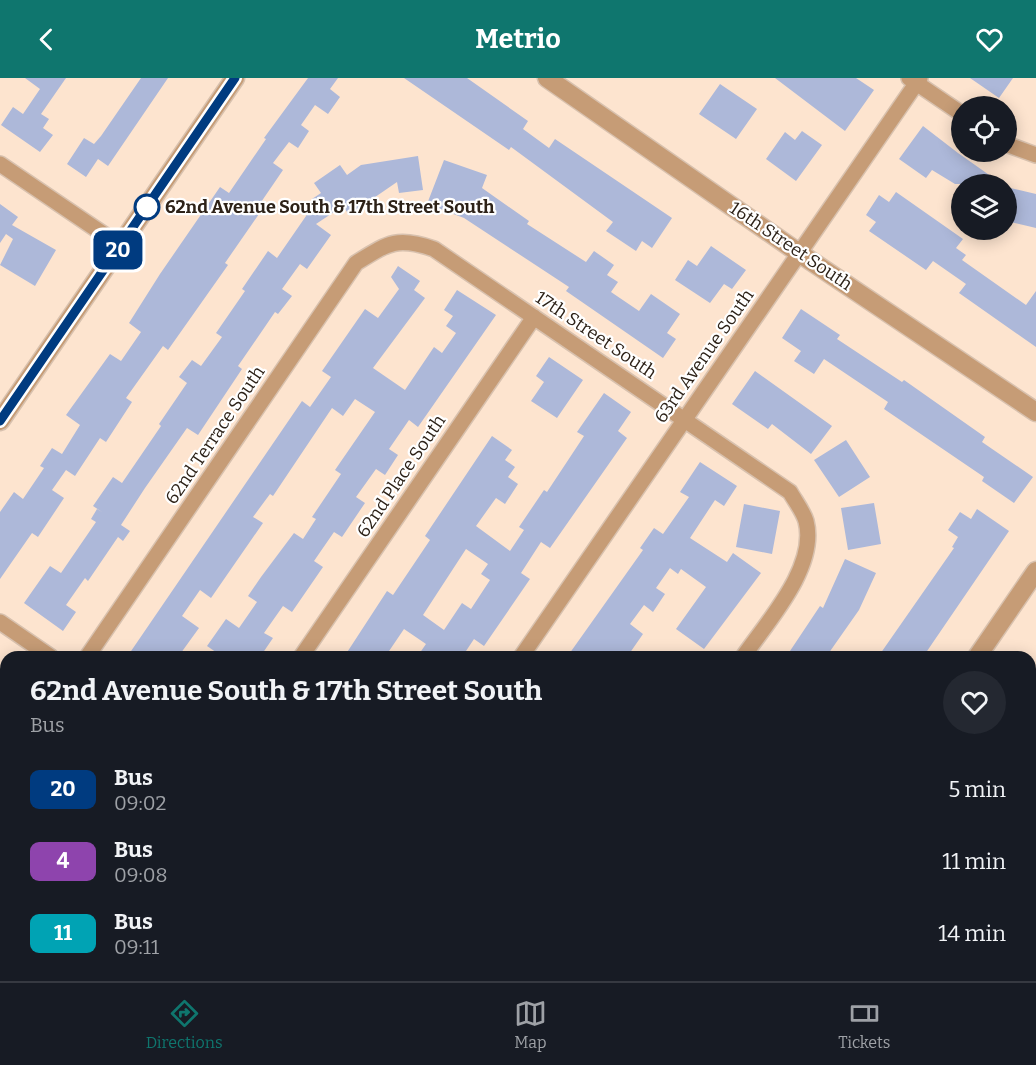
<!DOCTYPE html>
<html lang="en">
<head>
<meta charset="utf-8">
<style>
	body { margin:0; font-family:Bitter,serif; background:#242831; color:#f1f3f6; height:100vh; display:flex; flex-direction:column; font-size:22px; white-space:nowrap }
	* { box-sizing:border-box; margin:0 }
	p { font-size:20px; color:#9ea1a6 }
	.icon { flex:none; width:33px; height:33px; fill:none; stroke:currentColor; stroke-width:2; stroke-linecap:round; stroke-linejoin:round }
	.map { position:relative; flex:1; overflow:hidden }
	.panel { position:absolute; left:0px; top:573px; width:1036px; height:330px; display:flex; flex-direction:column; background:#171b24; border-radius:18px 18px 0 0; box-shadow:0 3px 15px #0003 }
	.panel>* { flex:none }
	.badge { padding:0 12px; border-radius:9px; font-size:21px; line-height:39px }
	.buttons { position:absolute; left:951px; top:18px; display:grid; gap:12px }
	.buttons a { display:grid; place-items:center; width:66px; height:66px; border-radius:50%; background:#171b24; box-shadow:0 3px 15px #0003; font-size:30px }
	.map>.badge { position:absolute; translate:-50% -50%; box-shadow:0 0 0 3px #fff }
	.round { display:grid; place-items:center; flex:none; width:63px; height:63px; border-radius:32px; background:#242831 }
	.headline { display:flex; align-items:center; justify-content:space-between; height:102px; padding:0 30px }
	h1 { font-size:28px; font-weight:700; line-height:45px }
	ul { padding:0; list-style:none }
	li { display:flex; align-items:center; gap:18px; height:72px; padding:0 30px }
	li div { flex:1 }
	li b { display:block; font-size:22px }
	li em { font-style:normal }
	li .badge { min-width:66px; font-weight:700; text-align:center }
	header { display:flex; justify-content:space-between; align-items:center; height:78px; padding:0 30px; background:#0f766e; color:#fff; font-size:27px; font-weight:700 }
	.menu { display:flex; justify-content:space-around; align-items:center; height:84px; border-top:2px solid #363941; background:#171b24; font-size:16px; color:#9ea1a6 }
	.menu a { display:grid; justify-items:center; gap:3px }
	.menu .current { color:#0f766e }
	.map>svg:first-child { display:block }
</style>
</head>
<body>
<header><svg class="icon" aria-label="back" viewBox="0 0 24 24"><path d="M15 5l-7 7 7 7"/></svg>Metrio<svg class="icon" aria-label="heart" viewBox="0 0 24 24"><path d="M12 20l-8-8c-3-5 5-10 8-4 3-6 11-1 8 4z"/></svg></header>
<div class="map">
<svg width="1036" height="903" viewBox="0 0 1036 903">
	<rect width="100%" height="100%" fill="#fde4cf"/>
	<!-- building -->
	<path fill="#adb8d9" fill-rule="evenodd" d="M25,0H66L41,36L49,41L43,50L53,57L40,74L1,47L13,29L23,36L40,11Z
		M141,0H168L108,88L98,81L86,99L67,86L84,60L94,66L101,58Z
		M308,0H338L330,11L340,19L328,36L315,27L301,47L309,53L298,70L289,64L273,85L283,92L255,133L259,136L225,185L228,187L168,272L163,268L126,320L132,324L106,364L100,360L75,398L66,392L52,412L64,420L38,459L32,455L0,501V434L14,414L23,421L44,390L40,388L52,370L62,376L80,347L66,337L110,276L121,283L141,254L129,245L160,196L220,109L229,115L266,61L264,60Z
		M404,0H467L528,43L523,51L549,70L555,61L672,140L652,170L642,163L636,173L606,153L613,144L511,69L509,72Z
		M775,0H856L874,12L845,53Z
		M970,0H1013L999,20Z
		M720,6L757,31L736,61L699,36Z
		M923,48L958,75L1002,106H955L932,92L926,100L899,81Z
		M802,53L822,67L796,103L766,81L785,54L795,62Z
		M418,78L423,112L399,115L397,104L349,137L343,128L316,146L331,157L307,191L300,186L282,211L292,218L278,236L275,234L238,288L242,291L198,357L187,350L145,410L121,447L130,453L123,463L118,459L88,503L85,500L66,527L76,534L63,553L24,525L50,488L61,495L96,444L91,441L97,431L102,434L93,428L113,399L122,405L161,348L159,346L187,305L179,299L192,282L201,288L222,259L216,255L245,213L242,211L268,173L277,180L315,125L312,121L321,115L314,105L340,87L347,97L361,87Z
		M444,82L487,97L482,110L529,143L527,146L586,184L594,173L614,187L607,197L618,204L611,214L639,233L651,216L680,236L667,255L676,261L663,280L566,213L569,209L464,140L427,126Z
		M1006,109L1036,116V150L1006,143Z
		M896,114L963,161L956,170L966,177L962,182L1026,227L1036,213V269L959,215L966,206L933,183L926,192L869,153L876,144L866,137L879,117L889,124Z
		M0,126L18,139L12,147L56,172L35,208L0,187L13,161L6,156L0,165Z
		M711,168L746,192L732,211L724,206L710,225L675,202L688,182L697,188Z
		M398,188L420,203L414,212L425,220L373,290L405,312L434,269L442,275L456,255L446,248L453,238L444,232L457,212L496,237L418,349L409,342L389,371L398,377L385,397L376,391L356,419L365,425L342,459L334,454L314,483L323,489L292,534L283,528L264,555L273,560L260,579H223L207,568L226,541L239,550L257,524L248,518L261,499L294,455L303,461L316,441L312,439L341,396L335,392L375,334L355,321L343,338L332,330L273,418L270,416L253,439L263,445L211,520L200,512L182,538L199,550L178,579H127L302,323L310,329L331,299L322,293L365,231L378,240L399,211L391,199Z
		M801,231L840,257L837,261L902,304L904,302L985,359L982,364L1033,399L1014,425L982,403L984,399L884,331L888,324L824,281L814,296L794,283L801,273L782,260Z
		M549,279L583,302L557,340L531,323L544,304L536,298Z
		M755,293L832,348L811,376L772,346L768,351L732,326Z
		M604,315L631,334L618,353L627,360L550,470L541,464L521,495L530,501L484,568L474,561L462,579H417L426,566L404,551L385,579H344L387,513L393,517L430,462L425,458L492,358L512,372L505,382L515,389L508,399L518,406L505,426L496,420L476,448L510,473L524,452L519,449L544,412L547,414L584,358L577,354ZM466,471L488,486L481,496L490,502L471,531L462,525L444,552L423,537Z
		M846,362L870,399L839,419L814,382Z
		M700,384L737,408L724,428L715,422L690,460L727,484L733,475L761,495L704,571L676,551L706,509L681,491L678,496L670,490L656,510L665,516L653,534L644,527L630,546L643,556L627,579H567L643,472L640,470L654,450L663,456L689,419L680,414Z
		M874,425L881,466L848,472L841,430Z
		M744,426L780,433L772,476L736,469Z
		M977,431L1009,453L923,579H878L954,470L952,469L958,459L948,452L960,434L971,441Z
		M845,481L876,495L859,532L826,579H786L820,528L823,530Z"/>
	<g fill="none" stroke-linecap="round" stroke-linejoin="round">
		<!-- minor casing -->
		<g stroke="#d8c1ae" stroke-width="18">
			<path id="minor" d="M909,0L962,36
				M1006,66L1036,77
				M0,86L121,168
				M0,544L51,579
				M87,579L356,185C388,165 397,158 434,171L790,414C795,423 803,433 806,443C818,489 767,544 743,579
				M301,579L534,239
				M521,579L920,0
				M0,780L6,784
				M1030,800L1036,803
				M171,897L180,903
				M550,897L551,903
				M846,897L855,903
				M300,903L304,897"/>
		</g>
		<!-- tertiary casing -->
		<g stroke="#d8c1ae" stroke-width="21">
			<path id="tertiary" d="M547,0L799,175L1036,334
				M0,343L235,0
				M977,579L1036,493
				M754,903L758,897"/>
		</g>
		<!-- minor -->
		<use href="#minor" stroke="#c69c76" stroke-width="15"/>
		<!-- tertiary -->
		<use href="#tertiary" stroke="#c69c76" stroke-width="18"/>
	</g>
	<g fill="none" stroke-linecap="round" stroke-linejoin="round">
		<!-- line casing -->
		<g stroke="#fff" stroke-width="14">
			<path id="line" d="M0,343L235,0"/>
		</g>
		<!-- line -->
		<use href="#line" stroke="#003b80" stroke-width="9"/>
	</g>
	<!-- markers -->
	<circle fill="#fff" stroke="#003b80" stroke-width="3" cx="147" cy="129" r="12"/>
	<g text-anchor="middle" stroke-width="4.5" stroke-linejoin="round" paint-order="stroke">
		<!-- stop labels -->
		<g font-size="18" font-weight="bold" fill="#2d2218" stroke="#fff" text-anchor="start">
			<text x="165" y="135">62nd Avenue South &amp; 17th Street South</text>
		</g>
		<!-- street labels -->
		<g font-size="18" fill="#2d2218" stroke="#fff">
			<text transform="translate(791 168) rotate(34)" y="6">16th Street South</text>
			<text transform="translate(596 257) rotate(34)" y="6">17th Street South</text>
			<text transform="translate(704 278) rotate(-55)" y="6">63rd Avenue South</text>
			<text transform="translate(215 357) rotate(-56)" y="6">62nd Terrace South</text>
			<text transform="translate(401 398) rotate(-56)" y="6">62nd Place South</text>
		</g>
	</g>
</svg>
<div class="buttons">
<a><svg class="icon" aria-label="locate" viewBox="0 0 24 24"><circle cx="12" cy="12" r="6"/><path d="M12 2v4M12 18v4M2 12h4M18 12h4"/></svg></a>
<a><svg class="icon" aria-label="layers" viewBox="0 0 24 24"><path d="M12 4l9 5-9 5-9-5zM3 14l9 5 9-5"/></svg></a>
</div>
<b class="badge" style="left:118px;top:172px;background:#003b80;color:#fff">20</b>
<section class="panel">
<div class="headline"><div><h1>62nd Avenue South &amp; 17th Street South</h1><p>Bus</p></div><a class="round"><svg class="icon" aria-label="heart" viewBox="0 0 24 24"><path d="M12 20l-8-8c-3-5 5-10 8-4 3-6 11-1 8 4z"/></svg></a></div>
<ul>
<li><span class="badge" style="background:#003b80;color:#fff">20</span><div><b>Bus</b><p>09:02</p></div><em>5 min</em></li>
<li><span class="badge" style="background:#8e44ad;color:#fff">4</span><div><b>Bus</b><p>09:08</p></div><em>11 min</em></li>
<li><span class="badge" style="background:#00a3b4;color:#fff">11</span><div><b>Bus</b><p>09:11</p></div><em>14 min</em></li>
</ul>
</section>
</div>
<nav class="menu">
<a class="current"><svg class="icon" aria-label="directions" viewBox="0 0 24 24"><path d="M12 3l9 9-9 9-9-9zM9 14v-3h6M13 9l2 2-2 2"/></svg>Directions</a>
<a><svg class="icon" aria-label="map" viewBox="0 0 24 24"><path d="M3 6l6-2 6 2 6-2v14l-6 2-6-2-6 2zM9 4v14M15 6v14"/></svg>Map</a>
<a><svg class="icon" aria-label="tickets" viewBox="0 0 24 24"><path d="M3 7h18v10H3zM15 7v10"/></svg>Tickets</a>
</nav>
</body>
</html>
